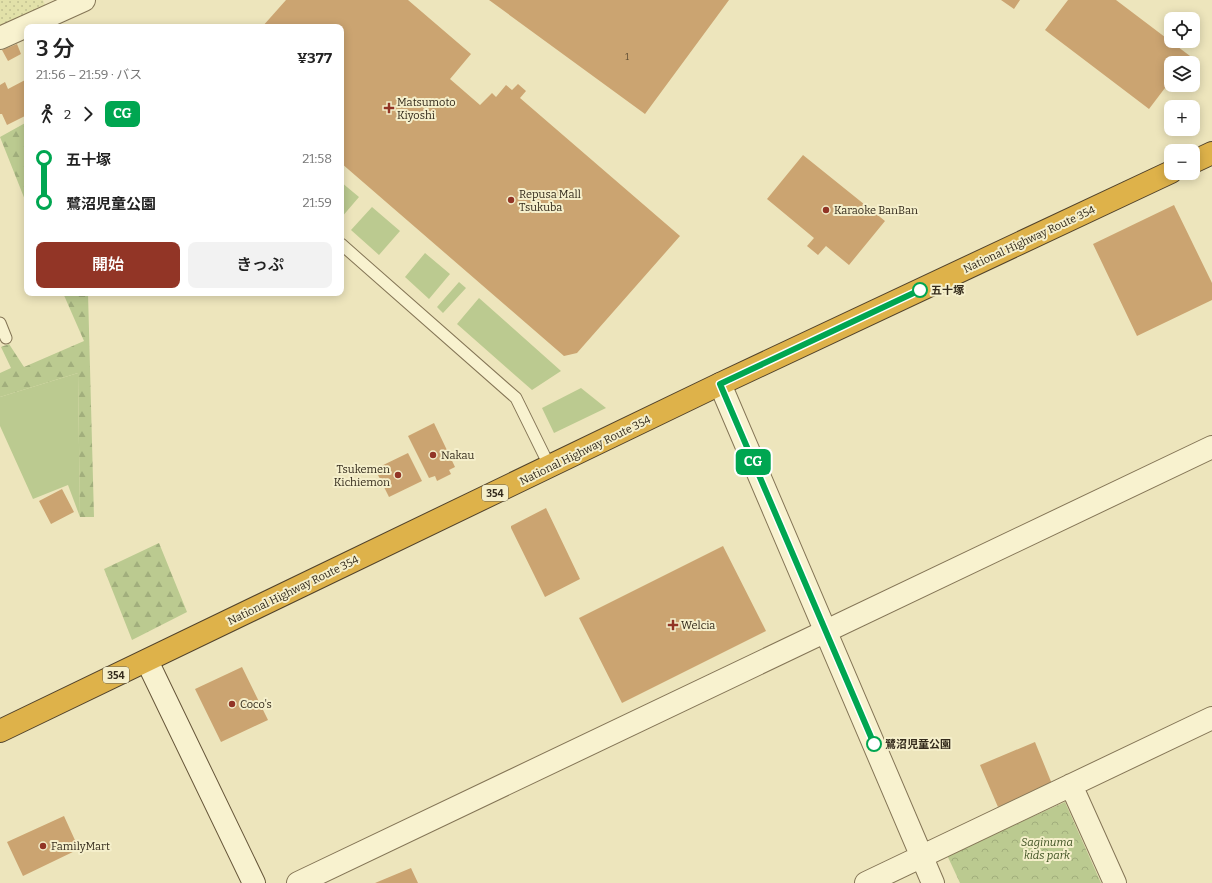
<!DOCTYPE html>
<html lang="ja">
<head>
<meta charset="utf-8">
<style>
	body { margin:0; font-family:Bitter,"Noto Sans JP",serif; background:#f2f2f2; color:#222; height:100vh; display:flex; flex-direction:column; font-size:15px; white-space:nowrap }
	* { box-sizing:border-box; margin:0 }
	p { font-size:13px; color:#767676 }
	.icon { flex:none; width:22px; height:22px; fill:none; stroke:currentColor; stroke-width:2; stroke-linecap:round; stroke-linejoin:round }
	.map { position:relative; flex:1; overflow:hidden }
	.details { position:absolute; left:24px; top:24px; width:320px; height:272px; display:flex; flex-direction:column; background:#fff; border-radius:8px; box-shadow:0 2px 10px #0003 }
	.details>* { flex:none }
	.badge { padding:0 8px; border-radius:6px; font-size:14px; line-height:26px }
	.fabs { position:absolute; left:1164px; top:12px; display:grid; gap:8px }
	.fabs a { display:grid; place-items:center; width:36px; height:36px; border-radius:8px; background:#fff; box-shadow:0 2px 10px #0003; font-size:20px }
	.map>.badge { position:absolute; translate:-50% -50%; box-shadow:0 0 0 2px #fff }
	.legs { display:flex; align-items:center; gap:6px; height:44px; padding:0 12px; font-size:13px }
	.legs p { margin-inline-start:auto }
	.head { display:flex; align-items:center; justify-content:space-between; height:68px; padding:0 12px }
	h1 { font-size:22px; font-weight:600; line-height:30px }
	.button { display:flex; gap:8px; margin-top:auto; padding:8px 12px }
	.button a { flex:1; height:46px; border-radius:8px; background:#923526; color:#fff; font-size:16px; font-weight:600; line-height:46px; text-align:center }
	.button a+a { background:#f2f2f2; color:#222 }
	ul { padding:0 12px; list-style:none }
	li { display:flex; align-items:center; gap:14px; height:44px; font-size:15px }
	li i { display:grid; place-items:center; width:6px; height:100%; margin:0 5px; background:currentColor }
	li i::after { content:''; width:10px; height:10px; margin:-5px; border:3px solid; border-radius:50%; background:#fff }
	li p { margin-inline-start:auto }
	li:first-child i { background:linear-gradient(#0000 50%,currentColor 0) }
	li:last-child i { background:linear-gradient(currentColor 50%,#0000 0) }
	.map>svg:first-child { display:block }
</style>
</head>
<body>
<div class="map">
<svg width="1212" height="883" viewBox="0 0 1212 883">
	<defs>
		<pattern id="farmland-dots" width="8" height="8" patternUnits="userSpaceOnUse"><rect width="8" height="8" fill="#e2e1a9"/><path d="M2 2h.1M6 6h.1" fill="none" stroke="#c2c191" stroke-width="1.8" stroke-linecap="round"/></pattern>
		<pattern id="forest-firs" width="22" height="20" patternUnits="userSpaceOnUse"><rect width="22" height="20" fill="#bbca90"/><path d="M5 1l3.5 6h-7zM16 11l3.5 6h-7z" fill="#a1ae7c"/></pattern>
		<pattern id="park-crowns" width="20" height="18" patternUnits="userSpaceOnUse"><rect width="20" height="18" fill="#bbca90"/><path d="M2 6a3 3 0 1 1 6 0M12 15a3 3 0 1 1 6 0" fill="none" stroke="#a1ae7c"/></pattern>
	</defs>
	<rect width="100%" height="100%" fill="#ede5bc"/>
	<!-- farmland -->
	<path fill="url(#farmland-dots)" d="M0,0H43L46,7L0,28Z"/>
	<!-- green -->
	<path fill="#bbca90" d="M341,182L359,197L341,218Z
		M372,207L400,231L379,255L351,230Z
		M425,253L450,274L429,299L405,277Z
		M459,282L466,288L443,313L437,307Z
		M479,298L561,371L532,390L457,324Z
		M78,373L80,517L68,485L33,499L0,426V397Z
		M581,388L606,408L554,433L542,408Z"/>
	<!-- forest -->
	<path fill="url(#forest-firs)" d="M27,122V205L0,137Z
		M63,293H88L94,517H80L78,373L0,397V373L11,368L1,347L9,344L24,367L84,341Z
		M159,543L187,612L132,640L104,569Z"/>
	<!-- park -->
	<path fill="url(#park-crowns)" d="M1065,802L1101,883H960L947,855Z"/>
	<!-- building -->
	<path fill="#cba471" d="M286,0H408L471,54L450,79L480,105L492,93L496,97L506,85L512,90L518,84L526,91L520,98L680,236L577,353L564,356L341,163V27H262Z
		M489,0H729L645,114Z
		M1001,0H1020L1014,9Z
		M1068,0H1116L1190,56L1184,63H1171V80L1149,109L1045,30Z
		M17,44L21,54L8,61L2,50Z
		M27,79V115L7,125L2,114H0V85L5,82L8,89Z
		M803,155L885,221L849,265L826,246L818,255L807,246L814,238L767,199Z
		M1174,205L1212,283V300L1137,336L1093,244Z
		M434,423L455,467L449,470L451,474L437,481L435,476L429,478L408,436Z
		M408,453L422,481L389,497L375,469Z
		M62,489L74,512L51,524L39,501Z
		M546,508L580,579L545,597L511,528V526Z
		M723,546L766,631L622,703L579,618Z
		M242,667L268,720L221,742L195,689Z
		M1035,742L1052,784L998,807L980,765Z
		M64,816L79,849L23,876L7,842Z
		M411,868L418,883H375Z"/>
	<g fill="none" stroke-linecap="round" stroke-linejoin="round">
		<!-- lane casing -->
		<g stroke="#847556" stroke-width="13">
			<path id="lane" d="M341,244L516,398L550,467
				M0,323L6,338"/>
		</g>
		<!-- street casing -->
		<g stroke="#847556" stroke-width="24">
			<path id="street" d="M0,38L84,0
				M720,384L933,883
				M1071,785L1115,883
				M298,883L1212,447
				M866,883L1212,718"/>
		</g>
		<!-- secondary casing -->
		<g stroke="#665639" stroke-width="24">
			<path id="secondary" d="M147,661L254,883"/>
		</g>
		<!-- highway casing -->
		<g stroke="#51422b" stroke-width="24">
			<path id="highway" d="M1193,162L1212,153
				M0,731L720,384L1171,172"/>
		</g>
		<!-- lane -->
		<use href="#lane" stroke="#f8f2cf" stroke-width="11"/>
		<!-- street -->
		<use href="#street" stroke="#f8f2cf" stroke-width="22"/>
		<!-- secondary -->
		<use href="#secondary" stroke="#f8f2cf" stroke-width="22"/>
		<!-- highway -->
		<use href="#highway" stroke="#deb24a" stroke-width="22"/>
	</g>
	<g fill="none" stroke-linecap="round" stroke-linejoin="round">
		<!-- line-1 casing -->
		<g stroke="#fff" stroke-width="9">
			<path id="line-1" d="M874,744L720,384L920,290"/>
		</g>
		<!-- line-1 -->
		<use href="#line-1" stroke="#00a651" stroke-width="6"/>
	</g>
	<!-- markers -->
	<g fill="#923526" stroke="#f5efcb" stroke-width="1.5">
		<path d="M387 102h4v4h4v4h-4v4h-4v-4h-4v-4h4z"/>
		<circle cx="511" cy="200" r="4"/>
		<circle cx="826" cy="210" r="4"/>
		<circle cx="433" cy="455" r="4"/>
		<circle cx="398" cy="475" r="4"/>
		<path d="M671 619h4v4h4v4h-4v4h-4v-4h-4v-4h4z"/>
		<circle cx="232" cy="704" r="4"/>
		<circle cx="43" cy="846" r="4"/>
	</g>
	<g fill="#fff" stroke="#00a651" stroke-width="2">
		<circle cx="920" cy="290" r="7"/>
		<circle cx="874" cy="744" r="7"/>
	</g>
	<g text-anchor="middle" stroke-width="4" stroke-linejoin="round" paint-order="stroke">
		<!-- number labels -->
		<g font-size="9" fill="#594830">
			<text x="627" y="60">1</text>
		</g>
		<!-- shield labels -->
		<g fill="#f5efcb" stroke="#6d6550" stroke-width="1">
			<rect x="482" y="485" width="26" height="16" rx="3"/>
			<rect x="103" y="667" width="26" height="16" rx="3"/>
		</g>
		<g font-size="10" font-weight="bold" fill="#332a1b">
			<text x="495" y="497">354</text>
			<text x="116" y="679">354</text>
		</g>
		<!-- poi labels -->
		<g font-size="11" fill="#332a1b" stroke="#f5efcb" text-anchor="start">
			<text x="397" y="106">Matsumoto<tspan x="397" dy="13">Kiyoshi</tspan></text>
			<text x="519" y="198">Repusa Mall<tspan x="519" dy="13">Tsukuba</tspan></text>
			<text x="834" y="214">Karaoke BanBan</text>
			<text x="441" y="459">Nakau</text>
			<text x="390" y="473" text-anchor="end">Tsukemen<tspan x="390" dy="13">Kichiemon</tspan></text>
			<text x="681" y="629">Welcia</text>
			<text x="240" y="708">Coco's</text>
			<text x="51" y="850">FamilyMart</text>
		</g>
		<!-- street labels -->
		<g font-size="11" fill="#332a1b" stroke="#f5efcb">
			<text transform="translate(1029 239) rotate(-25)" y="4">National Highway Route 354</text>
			<text transform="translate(585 450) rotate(-26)" y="4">National Highway Route 354</text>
			<text transform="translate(293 590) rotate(-26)" y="4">National Highway Route 354</text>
		</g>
		<!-- stop labels -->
		<g font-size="11" font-weight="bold" fill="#332a1b" stroke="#f5efcb" text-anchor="start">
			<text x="931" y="294">五十塚</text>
			<text x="885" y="748">鷺沼児童公園</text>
		</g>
		<!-- park labels -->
		<g font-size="11" font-style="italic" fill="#3d5021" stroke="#f5efcb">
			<text x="1047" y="846">Saginuma<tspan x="1047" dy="13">kids park</tspan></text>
		</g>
	</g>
</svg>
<div class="fabs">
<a><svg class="icon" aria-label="locate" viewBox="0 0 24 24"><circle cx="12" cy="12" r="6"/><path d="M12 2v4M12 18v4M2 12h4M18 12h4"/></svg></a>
<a><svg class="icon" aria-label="layers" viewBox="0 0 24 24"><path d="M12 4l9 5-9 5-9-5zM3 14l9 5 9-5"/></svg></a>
<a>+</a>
<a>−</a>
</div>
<b class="badge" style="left:753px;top:462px;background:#00a651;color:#fff">CG</b>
<section class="details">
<div class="head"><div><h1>3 分</h1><p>21:56 – 21:59 · バス</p></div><b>¥377</b></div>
<div class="legs"><svg class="icon" aria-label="walk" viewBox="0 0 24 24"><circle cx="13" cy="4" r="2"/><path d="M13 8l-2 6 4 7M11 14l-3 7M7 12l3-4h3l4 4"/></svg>2<svg class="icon" aria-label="forward" viewBox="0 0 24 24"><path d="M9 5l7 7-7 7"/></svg><b class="badge" style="background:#00a651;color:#fff">CG</b></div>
<ul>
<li><i style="color:#00a651"></i><b>五十塚</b><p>21:58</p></li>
<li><i style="color:#00a651"></i><b>鷺沼児童公園</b><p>21:59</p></li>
</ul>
<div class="button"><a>開始</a><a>きっぷ</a></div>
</section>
</div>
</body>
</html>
